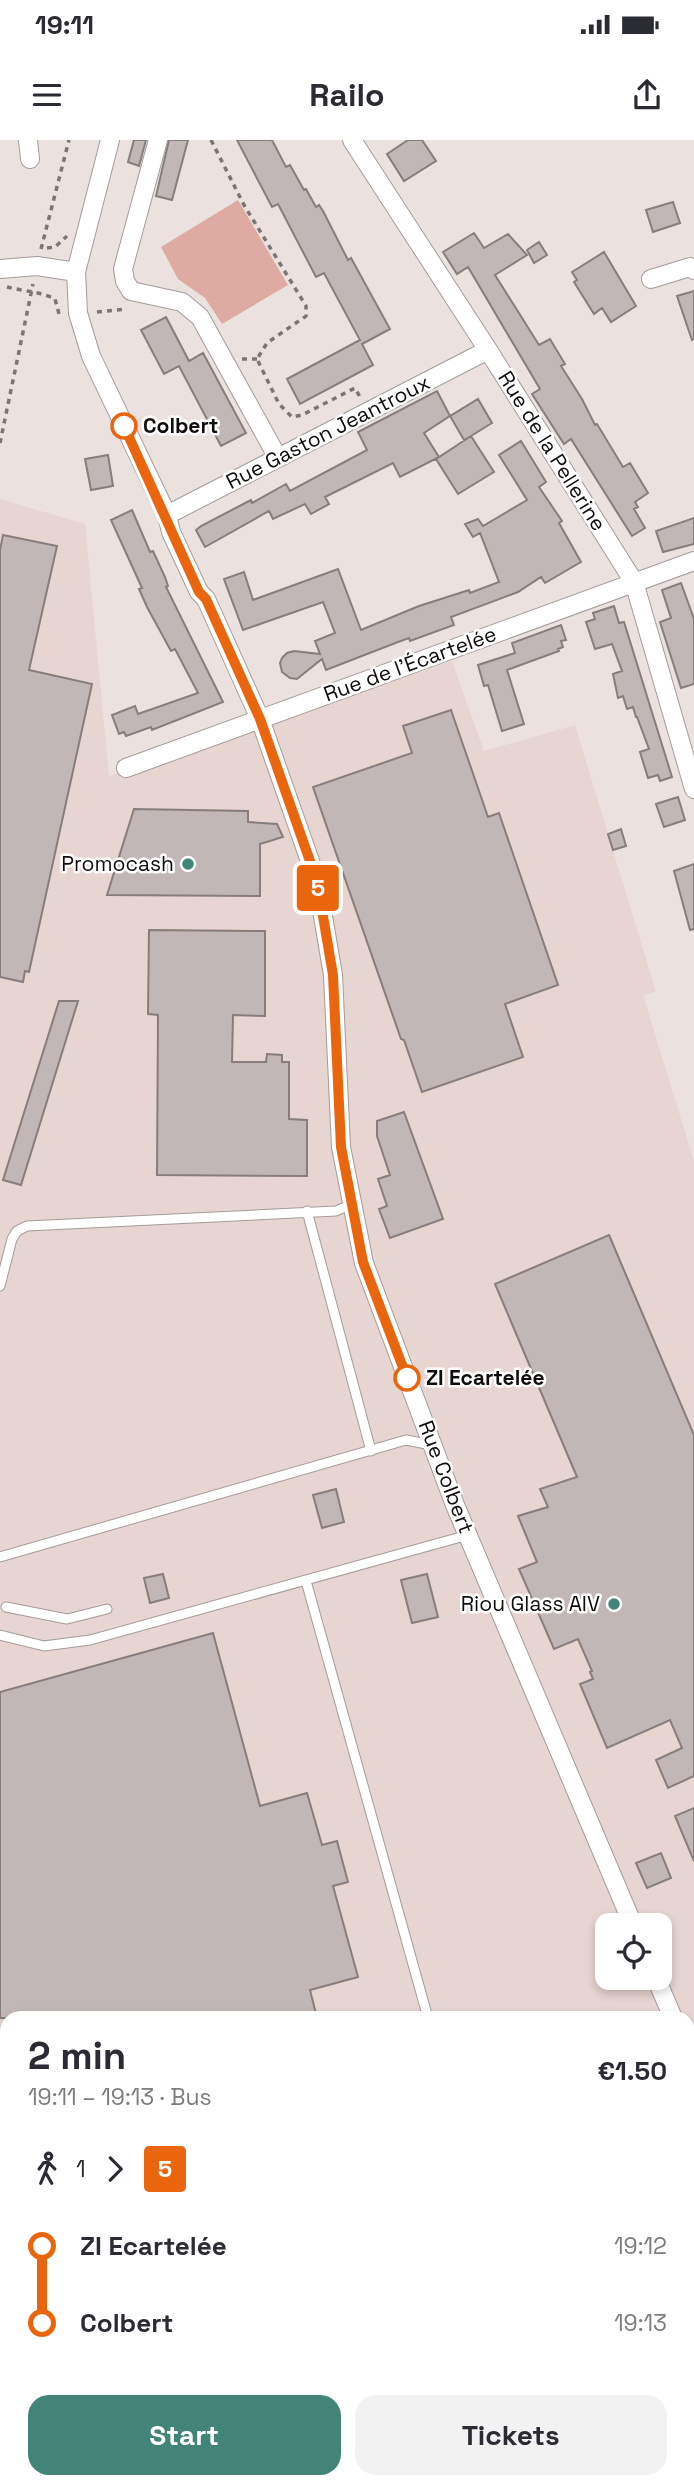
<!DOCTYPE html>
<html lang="en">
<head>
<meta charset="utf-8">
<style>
	body { margin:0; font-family:"Space Grotesk",sans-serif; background:#f2f2f3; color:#2b2b33; height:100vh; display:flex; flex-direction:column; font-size:26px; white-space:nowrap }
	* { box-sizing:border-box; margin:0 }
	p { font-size:23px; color:#7c7c81 }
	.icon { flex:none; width:38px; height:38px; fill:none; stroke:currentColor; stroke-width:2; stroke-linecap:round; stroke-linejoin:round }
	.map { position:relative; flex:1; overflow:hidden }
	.drawer { position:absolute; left:0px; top:1871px; width:695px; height:478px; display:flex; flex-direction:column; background:#fff; border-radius:21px 21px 0 0; box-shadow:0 4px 10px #0003 }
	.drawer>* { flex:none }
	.badge { padding:0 14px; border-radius:5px; font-size:24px; line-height:46px }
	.tools { position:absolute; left:595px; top:1773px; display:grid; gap:14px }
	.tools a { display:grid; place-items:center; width:77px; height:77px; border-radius:14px; background:#fff; box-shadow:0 4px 10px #0003; font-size:35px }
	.map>.badge { position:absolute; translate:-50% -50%; box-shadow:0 0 0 4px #fff }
	.legs { display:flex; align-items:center; gap:10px; height:77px; padding:0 28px; font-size:23px }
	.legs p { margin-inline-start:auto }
	.overview { display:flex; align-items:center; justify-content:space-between; height:119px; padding:0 28px }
	h1 { font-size:38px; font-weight:600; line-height:52px }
	.cta { display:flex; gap:14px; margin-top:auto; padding:14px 28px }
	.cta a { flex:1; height:80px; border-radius:21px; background:#428578; color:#fff; font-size:28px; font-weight:600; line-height:80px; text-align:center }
	.cta a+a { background:#f2f2f3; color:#2b2b33 }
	ul { padding:0 28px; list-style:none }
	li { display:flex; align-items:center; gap:24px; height:77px; font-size:26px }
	li i { display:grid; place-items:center; width:10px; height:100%; margin:0 9px; background:currentColor }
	li i::after { content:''; width:18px; height:18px; margin:-9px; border:5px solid; border-radius:50%; background:#fff }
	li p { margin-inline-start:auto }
	li:first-child i { background:linear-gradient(#0000 50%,currentColor 0) }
	li:last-child i { background:linear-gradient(currentColor 50%,#0000 0) }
	.status { display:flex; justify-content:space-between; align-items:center; height:49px; padding:0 35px; background:#fff; direction:ltr }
	.status svg { height:19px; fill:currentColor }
	header { display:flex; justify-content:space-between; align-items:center; height:91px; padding:0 28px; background:#fff; font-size:32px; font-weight:600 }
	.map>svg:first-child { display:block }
</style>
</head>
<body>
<div class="status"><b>19:11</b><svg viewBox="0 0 49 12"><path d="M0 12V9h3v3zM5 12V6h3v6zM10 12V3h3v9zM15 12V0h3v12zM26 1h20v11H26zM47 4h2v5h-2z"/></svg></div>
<header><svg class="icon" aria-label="menu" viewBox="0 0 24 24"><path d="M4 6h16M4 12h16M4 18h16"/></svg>Railo<svg class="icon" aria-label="share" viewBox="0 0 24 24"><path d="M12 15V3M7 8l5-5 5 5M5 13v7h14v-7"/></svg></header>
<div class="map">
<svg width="694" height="2348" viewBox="0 0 694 2348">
	<rect width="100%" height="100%" fill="#ebe2e0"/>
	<!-- built -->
	<path fill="#e6d5d1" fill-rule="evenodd" d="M0,359L85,384L109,636L239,595L452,521L484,611L575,585L656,852L643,855L694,1021V2348H94L88,2342H688V1878H7V2244L0,2233ZM607,1785H660V1838H607Z"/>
	<!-- green -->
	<path fill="#ddaba2" d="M238,60L288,145L222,184L205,158L178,139L161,107Z"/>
	<!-- building -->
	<path fill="#c0b7b6" stroke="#867e7c" stroke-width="2" fill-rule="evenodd" d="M134,0H146L139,26L128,22Z
		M169,0H188L172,60L156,56Z
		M237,0H272L286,27L290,25L304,50L306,49L316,67L319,65L323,71L348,120L351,118L390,189L362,204L373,225L300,264L287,239L360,200L324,133L316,137L278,64L272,67Z
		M408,0H422L436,21L404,41L387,14Z
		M673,62L680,83L653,92L646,70Z
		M474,93L484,108L508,94L527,115L495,135L539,205L550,199L565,224L561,226L582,259L595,285L597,284L623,327L630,323L648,353L635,362L638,367L634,369L645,388L632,396L571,299L564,304L532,254L540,249L468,127L457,134L443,112Z
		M539,102L547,115L534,123L527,110Z
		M604,112L636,166L611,182L602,168L594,174L574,142L577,140L572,132Z
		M694,151V199L692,200L677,156Z
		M166,177L189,221L203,213L246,293L221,306L179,226L164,234L141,190Z
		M437,251L450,276L478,259L492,283L471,296L494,332L458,354L436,319L439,317L400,337L393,323L325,357L329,364L311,374L305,364L273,379L269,371L205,407L196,390L201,386L251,360L252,363L286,344L290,351L367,310L358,292ZM450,276L464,300L471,296L439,317L424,293Z
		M521,301L546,342L539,347L562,381L559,383L581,422L545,443L541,437L518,452L451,477L454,485L410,501L409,498L398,502L326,530L322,519L297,539L290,538L282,532L280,523L282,518L287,513L294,511L320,514L315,501L335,493L323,462L243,490L224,439L244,432L253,460L338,429L361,490L419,466L469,450L470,453L499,442L480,393L473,397L465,384L478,379L483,386L527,360L499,315Z
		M108,315L113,346L91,350L85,319Z
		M132,370L150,412L153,411L165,437L168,446L166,447L223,562L152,590L151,587L126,596L124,592L119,594L112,575L135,566L138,574L198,553L175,509L171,511L147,467L139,449L142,448L111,380Z
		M694,378V404L663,412L656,391Z
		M3,395L57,406L29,530L92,544L29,832L25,831L23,842L0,837V410Z
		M681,443L694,479V544L681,548L660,482L671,478L662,450Z
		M614,466L619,483L624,482L672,637L660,641L658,635L648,638L640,612L649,609L637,577H636L633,567L627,569L623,556L618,558L613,534L622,531L612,504L595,509L586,482L595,479L593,473Z
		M561,485L566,500L561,501L563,507L558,509L559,511L507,530L524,584L502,591L488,545L484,546L478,525L515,513L512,503Z
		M451,570L488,677L499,673L558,845L505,864L523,917L422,952L404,900L401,899L313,647L412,613L403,586Z
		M678,657L685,680L664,687L656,664Z
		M134,669L248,671V682L277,684L283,697L260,704V756L107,755Z
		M621,689L626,706L613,710L608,694Z
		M694,724V789L690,790L674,731Z
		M149,790L265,791V876L233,875L232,922H266L267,914L282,915V922H289V979L307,980V1036L157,1035L158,875L148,874Z
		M59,861H78L21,1045L3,1040Z
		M404,972L443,1079L390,1098L379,1069L387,1066L378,1039L390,1035L377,996V981Z
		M609,1095L694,1295V1636L668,1648L656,1620L682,1608L670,1580L607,1608L580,1544L593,1539L590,1532L592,1531L578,1499L554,1509L519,1429L537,1422L518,1376L548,1367L540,1349L577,1337L495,1144Z
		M336,1349L344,1382L322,1388L313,1355Z
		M163,1434L169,1458L150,1463L144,1438Z
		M427,1434L438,1477L412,1483L401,1440Z
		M213,1493L260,1666L307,1653L322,1705L337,1701L348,1742L333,1746L358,1837L310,1850L317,1878H0V1552Z
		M694,1668V1721L675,1676Z
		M661,1713L671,1738L647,1748L636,1723Z"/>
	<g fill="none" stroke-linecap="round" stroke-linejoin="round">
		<!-- lane casing -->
		<g stroke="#a49c9a" stroke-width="11">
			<path id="lane" d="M307,1071L371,1311
				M0,1146L12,1099L17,1091L27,1086L336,1071L352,1064
				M0,1417L406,1300L432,1305
				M306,1441L428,1878
				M6,1467L67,1479L107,1469
				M0,1495L44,1506L90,1500L468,1395
				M0,2054L7,2080
				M150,2342L151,2348"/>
		</g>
		<!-- street casing -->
		<g stroke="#a49c9a" stroke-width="20">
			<path id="street" d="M28,0L30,19
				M110,0L76,132L78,173L91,216L167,375L171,392L199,452L206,459L260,579L317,741L333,835L341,1007L364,1123L455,1365L633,1785
				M158,0L123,129L125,141L131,151L182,162L200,177L278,318
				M352,0L488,210L634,442L694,649
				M0,129L37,126L76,132
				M651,139L690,127L694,130
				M167,375L488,210
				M126,628L694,421
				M656,1838L673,1878
				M688,1913L694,1928"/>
		</g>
		<!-- path -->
		<path stroke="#7b7574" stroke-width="3.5" stroke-dasharray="5 5" stroke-linecap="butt" d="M211,0L244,65L306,166V176L267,203L257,219L279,264L292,277L302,275L355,248L360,257
			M47,108L55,107L67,96
			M41,109L69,0
			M7,147C23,151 42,152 55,159L59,174
			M97,172L127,169
			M242,219H257
			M0,303L33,144"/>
		<!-- lane -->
		<use href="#lane" stroke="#fff" stroke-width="9"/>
		<!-- street -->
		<use href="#street" stroke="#fff" stroke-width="18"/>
	</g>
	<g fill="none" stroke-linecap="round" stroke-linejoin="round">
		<!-- line-1 casing -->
		<g stroke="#fff" stroke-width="16">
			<path id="line-1" d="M124,286L199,452L206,459L260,579L317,741L333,835L341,1007L363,1122L407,1238"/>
		</g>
		<!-- line-1 -->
		<use href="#line-1" stroke="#e9660f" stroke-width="10"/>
	</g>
	<!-- markers -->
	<g fill="#fff" stroke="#e9660f" stroke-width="3.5">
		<circle cx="124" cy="286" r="12"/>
		<circle cx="407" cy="1238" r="12"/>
	</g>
	<g fill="#428578" stroke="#fff" stroke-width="2.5">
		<circle cx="188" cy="724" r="7"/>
		<circle cx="614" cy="1464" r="7"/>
	</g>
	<g text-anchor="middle" stroke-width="5" stroke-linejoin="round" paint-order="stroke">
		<!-- stop labels -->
		<g font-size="21" font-weight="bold" fill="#0f0c0c" stroke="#fff" text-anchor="start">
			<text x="143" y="293">Colbert</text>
			<text x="426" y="1245">ZI Ecartelée</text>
		</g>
		<!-- street labels -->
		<g font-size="21" fill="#0f0c0c" stroke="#fff">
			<text transform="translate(328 292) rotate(-27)" y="7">Rue Gaston Jeantroux</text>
			<text transform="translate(552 311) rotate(58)" y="7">Rue de la Pellerine</text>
			<text transform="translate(410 524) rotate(-20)" y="7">Rue de l'Écartelée</text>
			<text transform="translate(446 1337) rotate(69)" y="7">Rue Colbert</text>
		</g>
		<!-- poi labels -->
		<g font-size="21" fill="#0f0c0c" stroke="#fff" text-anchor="end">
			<text x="174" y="731">Promocash</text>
			<text x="600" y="1471">Riou Glass AIV</text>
		</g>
	</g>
</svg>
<div class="tools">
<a><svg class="icon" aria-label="locate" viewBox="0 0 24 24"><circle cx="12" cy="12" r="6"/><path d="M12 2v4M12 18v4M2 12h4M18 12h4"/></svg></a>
</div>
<b class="badge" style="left:318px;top:748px;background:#e9660f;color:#fff">5</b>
<section class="drawer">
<div class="overview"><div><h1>2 min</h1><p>19:11 – 19:13 · Bus</p></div><b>€1.50</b></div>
<div class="legs"><svg class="icon" aria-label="walk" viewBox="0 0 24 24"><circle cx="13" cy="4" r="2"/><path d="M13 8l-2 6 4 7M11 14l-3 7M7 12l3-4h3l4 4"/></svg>1<svg class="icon" aria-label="forward" viewBox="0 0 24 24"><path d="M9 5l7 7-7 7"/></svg><b class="badge" style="background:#e9660f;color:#fff">5</b></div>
<ul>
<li><i style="color:#e9660f"></i><b>ZI Ecartelée</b><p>19:12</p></li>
<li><i style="color:#e9660f"></i><b>Colbert</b><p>19:13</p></li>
</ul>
<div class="cta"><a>Start</a><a>Tickets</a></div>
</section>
</div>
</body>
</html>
